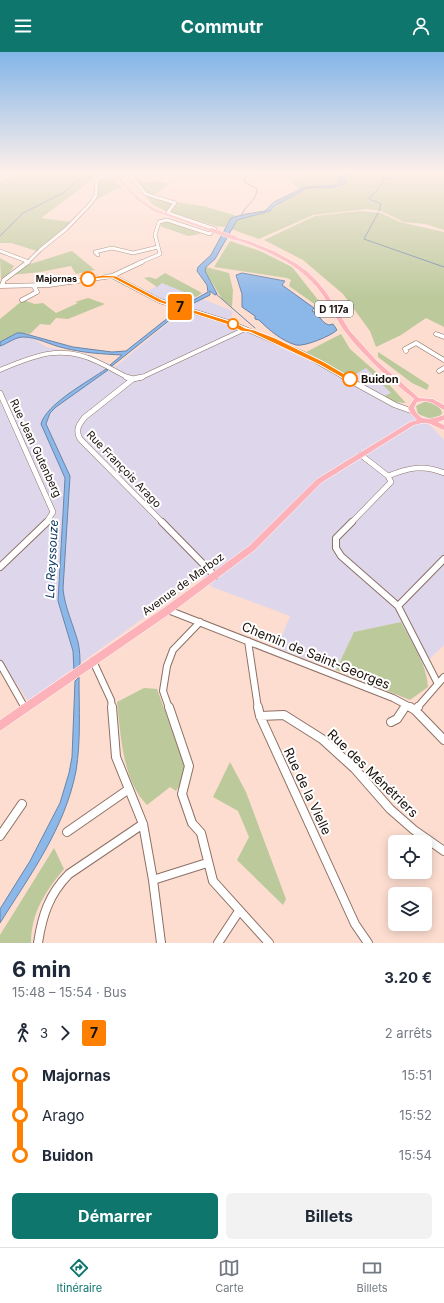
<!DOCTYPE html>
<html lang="fr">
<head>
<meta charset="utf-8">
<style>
	body { margin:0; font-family:Inter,sans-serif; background:#f2f2f3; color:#1f2937; height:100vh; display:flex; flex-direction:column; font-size:15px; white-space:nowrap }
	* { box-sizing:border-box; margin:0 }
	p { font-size:13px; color:#747a83 }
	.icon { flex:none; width:22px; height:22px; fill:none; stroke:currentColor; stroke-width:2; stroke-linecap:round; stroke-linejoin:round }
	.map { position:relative; height:891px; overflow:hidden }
	.panel { display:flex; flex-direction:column; background:#fff; flex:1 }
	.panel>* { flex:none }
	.badge { padding:0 8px; border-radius:3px; font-size:14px; line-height:26px }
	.controls { position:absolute; left:388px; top:783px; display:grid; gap:8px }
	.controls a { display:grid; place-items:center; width:44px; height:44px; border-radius:6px; background:#fff; box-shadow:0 2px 10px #0003; font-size:20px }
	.map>.badge { position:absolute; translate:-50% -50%; box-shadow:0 0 0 2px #fff }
	.legs { display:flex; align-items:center; gap:6px; height:44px; padding:0 12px; font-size:13px }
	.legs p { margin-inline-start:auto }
	.overview { display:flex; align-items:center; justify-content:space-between; height:68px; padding:0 12px }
	h1 { font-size:22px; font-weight:700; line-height:30px }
	.primary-button { display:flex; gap:8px; margin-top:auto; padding:8px 12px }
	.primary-button a { flex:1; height:46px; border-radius:6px; background:#0f766e; color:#fff; font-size:16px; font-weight:700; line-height:46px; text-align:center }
	.primary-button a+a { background:#f2f2f3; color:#1f2937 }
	ul { padding:0 12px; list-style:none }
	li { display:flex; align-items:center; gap:14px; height:40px; font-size:15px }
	li i { display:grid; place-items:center; width:6px; height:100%; margin:0 5px; background:currentColor }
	li i::after { content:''; width:10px; height:10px; margin:-5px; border:3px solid; border-radius:50%; background:#fff }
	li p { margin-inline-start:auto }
	li:first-child i { background:linear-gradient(#0000 50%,currentColor 0) }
	li:last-child i { background:linear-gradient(currentColor 50%,#0000 0) }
	header { display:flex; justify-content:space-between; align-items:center; height:52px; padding:0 12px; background:#0f766e; color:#fff; font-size:18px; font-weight:700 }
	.menu { display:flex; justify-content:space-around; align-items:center; height:56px; border-top:1px solid #e0e1e3; background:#fff; font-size:11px; color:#747a83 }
	.menu a { display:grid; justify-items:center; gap:2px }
	.menu .active { color:#0f766e }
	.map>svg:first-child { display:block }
</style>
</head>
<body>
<header><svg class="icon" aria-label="menu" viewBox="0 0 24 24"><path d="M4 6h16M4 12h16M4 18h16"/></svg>Commutr<svg class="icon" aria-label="person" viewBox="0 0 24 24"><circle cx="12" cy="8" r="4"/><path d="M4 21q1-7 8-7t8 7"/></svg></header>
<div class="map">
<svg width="444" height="891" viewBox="0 0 444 891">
	<rect width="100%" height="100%" fill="#fdddd0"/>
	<!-- industrial -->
	<path fill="#ded7ec" d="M162,231L233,259L230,270L279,287L334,315L366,316L392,341L385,344L394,350L401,351L432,375L444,388V593L423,613L401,570L354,580L336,618L277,596L290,564L212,535L202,524L28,649L0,608V294L18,285H26L34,287L46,295L90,303L115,315L186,256L157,246L146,240Z"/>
	<!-- green -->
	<path fill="#bcc99b" d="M20,121H94L93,127L41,166L72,170L37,199L11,191H0V130Z
		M316,121H340L336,124L339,131C326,137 311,129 299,137L289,128C299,126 307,123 316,121Z
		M359,121H444V178L425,172L404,170L381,159L367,157L313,163L259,187L231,177L237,168L273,158C278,150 305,135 314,135C325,135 333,136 343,134L346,130L342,124Z
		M106,124L114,127L122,136H118L96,148L98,127Z
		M141,126V129L150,131L156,128L169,132L153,143H149L134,127Z
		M145,143L174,151L167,160L152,152Z
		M177,150L203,154L237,164L231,166L225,175L216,174L170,160Z
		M360,159L381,161L400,170L444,180V275L426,266L401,283L376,295L370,279L343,242L303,208L264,188L315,164Z
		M163,170H169L201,182L188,184L160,174Z
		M230,189L260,199L292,215L330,263L289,234L291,228L287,226L214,215Z
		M72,199L95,218L76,222L71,214L40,220L12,223L27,213Z
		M0,206L14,214L8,223L1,227Z
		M206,215L229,221L233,238L232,255L222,247L205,219Z
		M165,221L202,241L196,245L162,231L157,235L144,226L149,225L156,227Z
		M88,246L105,252L68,267L56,266L50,273L40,272L30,282L22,281L0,290V267L23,248L35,252L43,251L56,261L78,251L75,250Z
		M341,282L350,297L384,327L406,351L394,350L384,344L391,341L366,316L350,325L306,300Z
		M378,300L429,333L427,338L412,331L378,305Z
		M424,350C432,350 440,352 442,361L441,363L431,367L418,362L416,354Z
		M401,570C411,590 427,612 428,635L410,648L336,618L354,580Z
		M144,636L157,637L186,717L184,726L176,739L170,735L147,753C122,727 121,684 117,650Z
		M230,710L246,740L286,847L283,853L237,808L249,785L238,759L213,745Z
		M54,796L64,817C45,840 31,861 31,891H0V883Z"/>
	<!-- water -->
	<path fill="#8cb7e9" stroke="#6a85a7" d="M342,121H359L342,124L346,132L329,136L314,135L305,137L276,153L270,159L237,168L215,207L206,215L205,219L217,242L215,243L210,239V243L186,255L112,314L110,313L122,303C103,302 83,301 64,296C50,293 37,285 23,285C15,285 7,292 0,294V290L17,281H22L73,295L112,300L126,299L183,254L208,240L207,233L197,219L198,215L211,203L231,166L246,162L265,159L274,150L305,135L338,133L340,130L337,124Z
		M242,221L285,229L282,233L314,256L312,259C319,261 321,271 329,273L333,272L337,278C331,284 304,295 296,293C282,289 269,278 259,268L255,267V264L242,255V242L236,223Z
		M106,317L108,318L56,355L50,361L46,372L70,424L63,537C65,556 73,572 78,590C80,598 80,607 80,615L74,620L73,599L58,549L65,426L41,372C46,352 89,329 106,317Z
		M79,625C79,656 81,689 76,719C65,776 30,823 0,871V857L30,809L60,751L69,721L72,705L75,629Z"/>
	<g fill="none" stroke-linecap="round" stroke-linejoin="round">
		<!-- stream -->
		<path stroke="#6a85a7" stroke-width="1" d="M379,159L381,152L369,147L384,130L383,127L391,126V121
			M378,161L364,187L444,215
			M241,164C245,153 256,150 257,137L244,130L246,121
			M0,184L23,161L63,141L86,121
			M216,242L255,276"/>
		<!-- minor-far4 casing -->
		<g stroke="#8d7165" stroke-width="4">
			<path id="minor-far4" d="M128,121L146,142L175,151L168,160L171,162L215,177L210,182L167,168L159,170L155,183L160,202L139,211
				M0,199L29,210
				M98,203L95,200L112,196L133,201L158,195
				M27,211L40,198L66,177L92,150L96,143L97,127L107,122"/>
		</g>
		<!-- minor-far3 casing -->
		<g stroke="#8d7165" stroke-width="5">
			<path id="minor-far3" d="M112,224L142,210
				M2,233L4,228L28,210
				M0,234L49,233L112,224L160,249L234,272L302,301L346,326
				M22,248L37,240L34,234
				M436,282L444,285
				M406,299L405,297L416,291L444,308
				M0,318C35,303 62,292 98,310C109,315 118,321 129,326
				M439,319L444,316
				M140,326L243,278"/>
		</g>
		<!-- minor-far2 casing -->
		<g stroke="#8d7165" stroke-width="6">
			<path id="minor-far2" d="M126,325L133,327
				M142,325L133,327L85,365C79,372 75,378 80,387L163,471
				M344,325L395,353L412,359
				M0,341L53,460L46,471
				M388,424C408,416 424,412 444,421
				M351,471L391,430L388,424L361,403"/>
		</g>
		<!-- minor-far1 casing -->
		<g stroke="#8d7165" stroke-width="8">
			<path id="minor-far1" d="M162,470L215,524
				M352,470L336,486V496L341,504L398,554L438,632
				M0,515L47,470
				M398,554L444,507
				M168,558L393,646L412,656
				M248,589L258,656
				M93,609L111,648L112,656
				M0,612L25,656
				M169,656L163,639L167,614L173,598L200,570
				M404,656L406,653
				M417,656L444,625"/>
		</g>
		<!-- minor casing -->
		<g stroke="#8d7165" stroke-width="10">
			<path id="minor" d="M112,655L116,705L143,772L153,828L161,891
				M169,655L189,714L182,742L192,771L201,781L213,829L269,891
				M258,655L260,664L355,872L368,891
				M410,655L415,658L444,688
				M415,658L418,655
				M260,664L284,663L322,687L355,717L390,757L414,778L444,799
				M391,670L397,667L405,655
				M67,780L129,737
				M0,784L22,752
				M153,828L207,811
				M38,891C42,864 49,842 69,822L143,772
				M218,891L239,859"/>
		</g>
		<!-- major casing -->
		<g stroke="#fff" stroke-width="1">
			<path id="major" d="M104,121H120L117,122L139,146L155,157L213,178L210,179L153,159L137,148L113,122Z
				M234,185L249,189L274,199L297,212L308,220L317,229L326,240L350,279L377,309L419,346L433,347L444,353V358C434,353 431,347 417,350L414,356C420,371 432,367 444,363V368L438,370L444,373V378C430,373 430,368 414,373L321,431L255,498L171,561L0,679V668L165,555L249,494L317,427L410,370L417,368L411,362L408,356L414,347C390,327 365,306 346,281C337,269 331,255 322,242C301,212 267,199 234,187Z"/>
		</g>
		<!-- minor-far4 -->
		<use href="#minor-far4" stroke="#fff" stroke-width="3"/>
		<!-- minor-far3 -->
		<use href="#minor-far3" stroke="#fff" stroke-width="4"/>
		<!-- minor-far2 -->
		<use href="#minor-far2" stroke="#fff" stroke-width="5"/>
		<!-- minor-far1 -->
		<use href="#minor-far1" stroke="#fff" stroke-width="6"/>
		<!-- minor -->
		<use href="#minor" stroke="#fff" stroke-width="8"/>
		<!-- major -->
		<use href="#major" fill="#fdb2ba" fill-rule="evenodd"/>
		<!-- major-bridge casing -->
		<g stroke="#fff" stroke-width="5" stroke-linecap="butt">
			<path id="major-bridge" d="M211,178L235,186"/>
		</g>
		<!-- major-bridge -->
		<use href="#major-bridge" stroke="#fdb2ba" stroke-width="4"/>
	</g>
	<!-- sky -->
	<linearGradient id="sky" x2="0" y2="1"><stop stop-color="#83b5e8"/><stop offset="0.49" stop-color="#fef0ea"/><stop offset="1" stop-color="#fef0ea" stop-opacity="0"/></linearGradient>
	<rect width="444" height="246" fill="url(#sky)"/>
	<!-- line-1 -->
	<path fill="#ff8000" stroke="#fff" d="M102,223L116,224L162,248L236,271L245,276L254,278L275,286L324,310L353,327L348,329L320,313L250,280L241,279L232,274L158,250L113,226H102L88,228L85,227Z"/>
	<!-- markers -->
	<g fill="#fff" stroke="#ff8000" stroke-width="2">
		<circle cx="88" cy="227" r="7"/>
		<circle cx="233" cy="272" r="5"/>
		<circle cx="350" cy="327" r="7"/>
	</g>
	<g text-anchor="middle" stroke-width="4" stroke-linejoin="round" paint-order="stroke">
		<!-- far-stop labels -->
		<g font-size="9" font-weight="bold" fill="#1b110c" stroke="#fff" text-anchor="end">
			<text x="77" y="230">Majornas</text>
		</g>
		<!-- shield labels -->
		<rect fill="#fff" stroke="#5f5855" stroke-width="1" x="315" y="249" width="38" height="16" rx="3"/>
		<g font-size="10" font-weight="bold" fill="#1b110c">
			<text x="334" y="261">D 117a</text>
		</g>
		<!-- stop labels -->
		<g font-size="11" font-weight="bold" fill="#1b110c" stroke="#fff" text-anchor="start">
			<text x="361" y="331">Buidon</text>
		</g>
		<!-- street labels -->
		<g font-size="11" fill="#1b110c" stroke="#fff">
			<text transform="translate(36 396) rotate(65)" y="4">Rue Jean Gutenberg</text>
			<text transform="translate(124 417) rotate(46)" y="4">Rue François Arago</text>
			<text transform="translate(183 532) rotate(-36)" y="4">Avenue de Marboz</text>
		</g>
		<!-- water labels -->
		<g font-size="12" font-style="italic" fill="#002d5a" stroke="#fff">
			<text transform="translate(52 507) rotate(-87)" y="4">La Reyssouze</text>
		</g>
		<!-- near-street labels -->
		<g font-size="13" fill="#1b110c" stroke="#fff">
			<text transform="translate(316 603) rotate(22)" y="5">Chemin de Saint-Georges</text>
			<text transform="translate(373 721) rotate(44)" y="5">Rue des Ménétriers</text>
			<text transform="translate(308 739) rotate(65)" y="5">Rue de la Vielle</text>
		</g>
	</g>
</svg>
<div class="controls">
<a><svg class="icon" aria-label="locate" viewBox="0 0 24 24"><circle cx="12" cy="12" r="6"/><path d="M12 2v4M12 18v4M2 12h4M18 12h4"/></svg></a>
<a><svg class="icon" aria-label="layers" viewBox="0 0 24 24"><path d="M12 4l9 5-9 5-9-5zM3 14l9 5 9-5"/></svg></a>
</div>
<b class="badge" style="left:180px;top:255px;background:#ff8000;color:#111">7</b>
</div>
<section class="panel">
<div class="overview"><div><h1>6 min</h1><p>15:48 – 15:54 · Bus</p></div><b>3.20 €</b></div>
<div class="legs"><svg class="icon" aria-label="walk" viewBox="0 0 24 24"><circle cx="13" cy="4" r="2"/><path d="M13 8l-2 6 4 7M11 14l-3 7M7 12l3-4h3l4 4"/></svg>3<svg class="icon" aria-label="forward" viewBox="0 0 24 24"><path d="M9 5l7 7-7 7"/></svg><b class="badge" style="background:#ff8000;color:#111">7</b><p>2 arrêts</p></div>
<ul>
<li><i style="color:#ff8000"></i><b>Majornas</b><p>15:51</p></li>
<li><i style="color:#ff8000"></i><span>Arago</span><p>15:52</p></li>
<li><i style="color:#ff8000"></i><b>Buidon</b><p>15:54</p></li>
</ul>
<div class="primary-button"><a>Démarrer</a><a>Billets</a></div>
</section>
<nav class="menu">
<a class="active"><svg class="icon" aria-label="directions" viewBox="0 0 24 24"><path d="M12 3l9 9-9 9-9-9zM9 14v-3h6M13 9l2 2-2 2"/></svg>Itinéraire</a>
<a><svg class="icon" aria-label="map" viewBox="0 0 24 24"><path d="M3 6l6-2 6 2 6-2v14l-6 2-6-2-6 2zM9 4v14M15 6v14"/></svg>Carte</a>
<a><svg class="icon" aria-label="tickets" viewBox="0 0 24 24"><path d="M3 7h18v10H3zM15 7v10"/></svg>Billets</a>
</nav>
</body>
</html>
